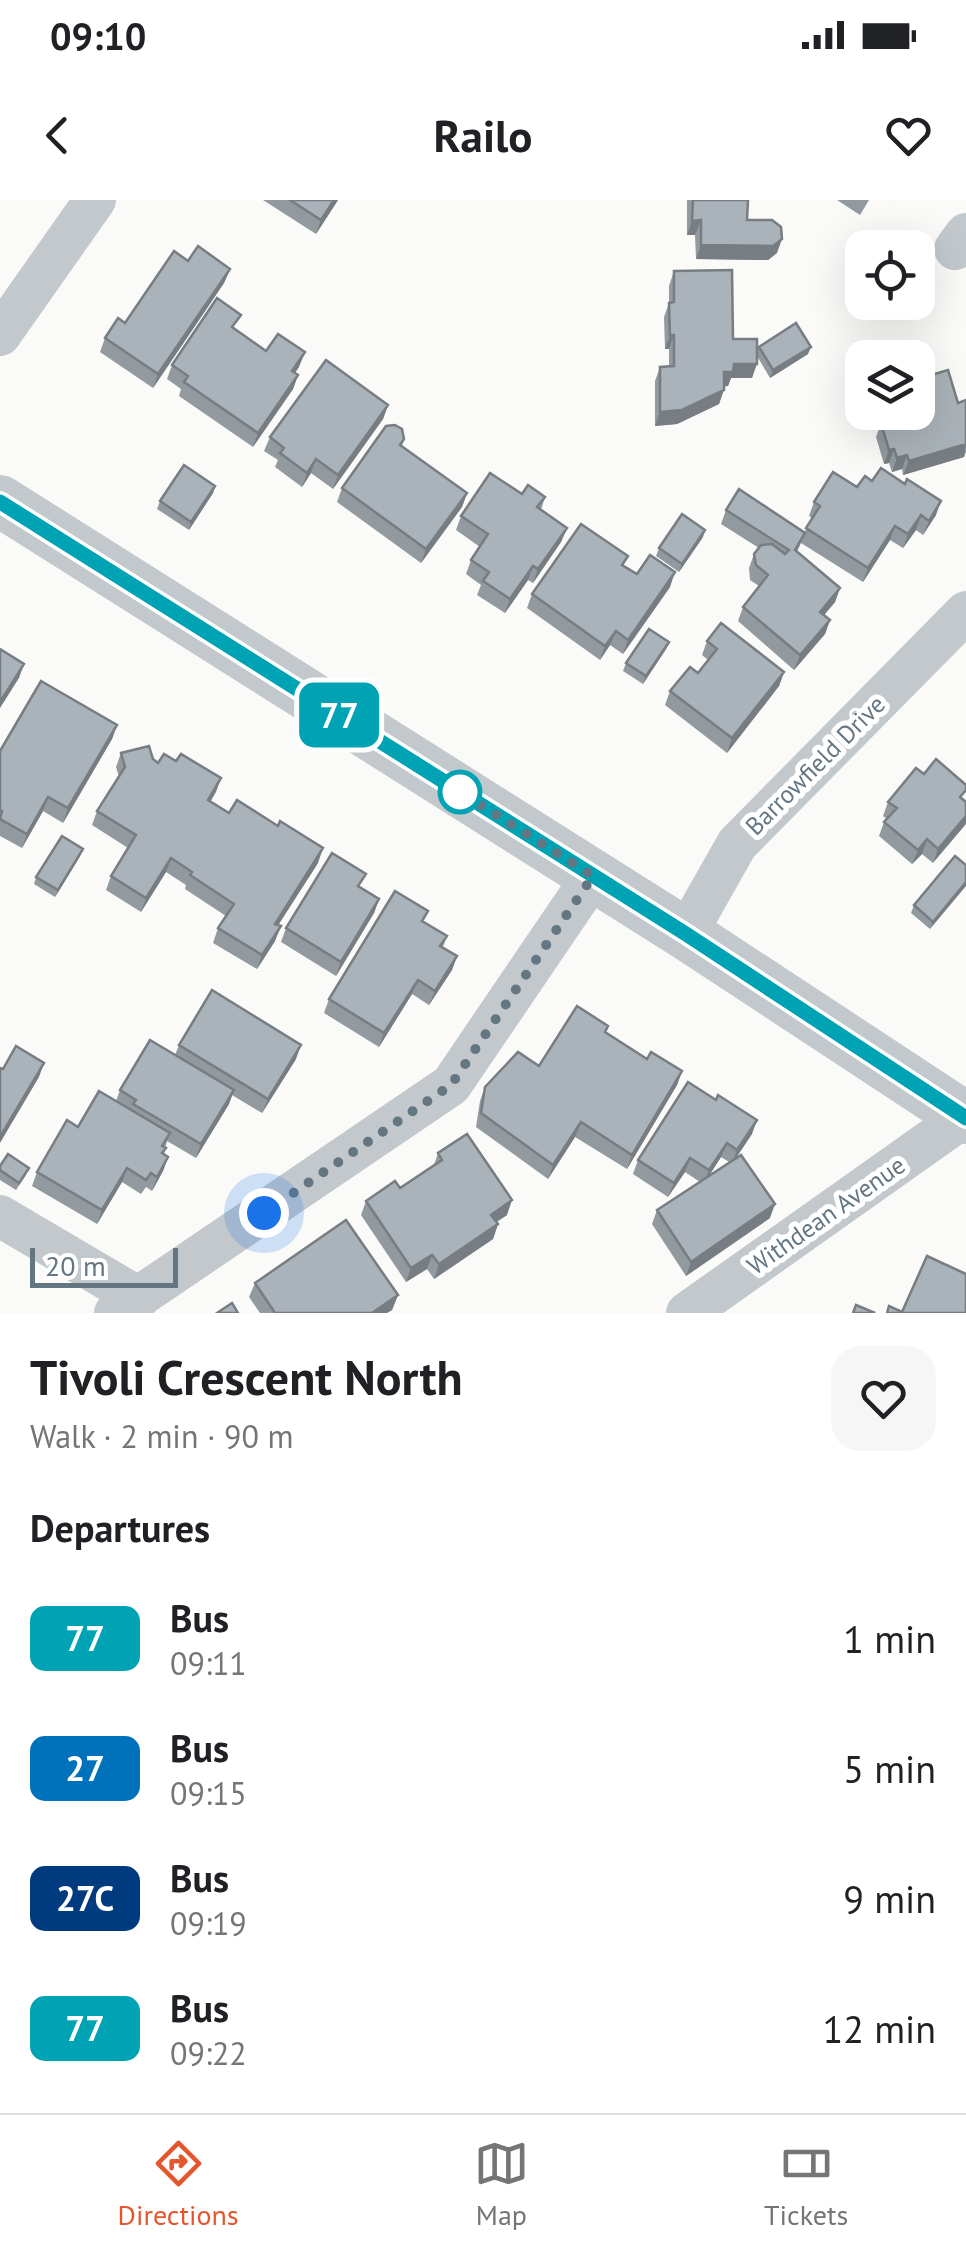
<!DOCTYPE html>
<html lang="en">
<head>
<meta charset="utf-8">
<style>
	body { margin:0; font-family:"PT Sans",sans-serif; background:#f6f6f6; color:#202124; height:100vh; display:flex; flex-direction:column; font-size:38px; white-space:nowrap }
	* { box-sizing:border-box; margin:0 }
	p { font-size:32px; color:#757577 }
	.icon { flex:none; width:55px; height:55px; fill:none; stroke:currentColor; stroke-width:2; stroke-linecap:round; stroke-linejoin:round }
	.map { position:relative; height:1113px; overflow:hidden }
	.details { display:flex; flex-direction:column; background:#fff; flex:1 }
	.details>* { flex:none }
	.badge { padding:0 20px; border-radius:15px; font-size:35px; line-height:65px }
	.buttons { position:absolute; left:845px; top:30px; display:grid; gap:20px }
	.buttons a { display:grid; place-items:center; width:90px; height:90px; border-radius:20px; background:#fff; box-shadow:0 10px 40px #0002; font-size:50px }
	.scale { position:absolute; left:30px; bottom:25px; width:148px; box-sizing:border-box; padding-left:10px; border:5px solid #657683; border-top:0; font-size:28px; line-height:35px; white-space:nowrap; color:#657683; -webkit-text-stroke:8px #fff; paint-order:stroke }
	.you { position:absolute; width:50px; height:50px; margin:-25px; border:8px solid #fff; border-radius:50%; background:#1a73e8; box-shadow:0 0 0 15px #1a73e833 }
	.map>.badge { position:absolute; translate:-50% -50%; box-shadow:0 0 0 5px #fff }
	h2 { padding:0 30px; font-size:38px; line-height:90px }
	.round { display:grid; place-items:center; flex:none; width:105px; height:105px; border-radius:30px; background:#f6f6f6 }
	.head { display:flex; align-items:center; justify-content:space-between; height:170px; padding:0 30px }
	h1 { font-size:48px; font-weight:700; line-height:75px }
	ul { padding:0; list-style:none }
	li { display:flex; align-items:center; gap:30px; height:130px; padding:0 30px }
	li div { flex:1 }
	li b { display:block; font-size:38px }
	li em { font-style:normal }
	li .badge { min-width:110px; font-weight:700; text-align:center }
	.status { display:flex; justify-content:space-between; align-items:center; height:70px; padding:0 50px; background:#fff; direction:ltr }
	.status svg { height:28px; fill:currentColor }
	header { display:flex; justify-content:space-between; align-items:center; height:130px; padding:0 30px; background:#fff; font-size:45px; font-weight:700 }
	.tab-bar { display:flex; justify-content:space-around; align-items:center; height:140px; border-top:2px solid #e0e0e0; background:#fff; font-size:28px; color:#757577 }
	.tab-bar a { display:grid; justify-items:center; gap:5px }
	.tab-bar .on { color:#e4572e }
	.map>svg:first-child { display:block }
</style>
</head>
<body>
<div class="status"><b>09:10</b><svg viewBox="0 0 49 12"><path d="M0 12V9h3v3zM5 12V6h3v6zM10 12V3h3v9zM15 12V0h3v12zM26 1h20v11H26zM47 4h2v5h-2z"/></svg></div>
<header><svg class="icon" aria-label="back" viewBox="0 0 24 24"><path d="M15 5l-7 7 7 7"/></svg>Railo<svg class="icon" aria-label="heart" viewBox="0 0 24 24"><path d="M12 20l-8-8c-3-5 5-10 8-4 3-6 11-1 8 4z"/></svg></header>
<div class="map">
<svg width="966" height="1113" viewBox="0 0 966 1113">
	<rect width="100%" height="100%" fill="#fafaf8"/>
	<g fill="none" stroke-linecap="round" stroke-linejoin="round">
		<!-- minor -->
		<path stroke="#c3c8cc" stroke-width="42" d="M955,49L966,34
			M0,135L95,0
			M686,734L737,644L966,412
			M0,1016L139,1098
			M115,1113L451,885L593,676
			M687,1113L964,917"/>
		<!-- tertiary -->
		<path stroke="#c3c8cc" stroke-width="52" d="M0,301L686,734L966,918"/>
	</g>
	<!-- wall -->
	<path fill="#929a9f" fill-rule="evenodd" d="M263,0H338L316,34Z
		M687,0H748L747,20L777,53L768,60L696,59L695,35H687Z
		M837,0H869L860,15Z
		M188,61L230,69L224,83L153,188L100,152L105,138L125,123Z
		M674,71L733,139L757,152L759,147L808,154L770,178L757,156L752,178H731L728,186H724L719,204L677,224L655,226V181L660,167L669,166V149H665L664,117L669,103V86Z
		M235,129L266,151L305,152L295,173L298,175L293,189L253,247L179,196L181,189L167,179L172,165Z
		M966,200V252L964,257L903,275L902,269L892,272L889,263L884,264L876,237L881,223L890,221L889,212H918Z
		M388,205L383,219L333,289L311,273L302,287L275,267L278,260L264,251L270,237Z
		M404,239L402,246L467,293L462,307L421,363L337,302L342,288Z
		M215,286L213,293L189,330L157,309L160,301Z
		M857,287L936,315L923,335L916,330L903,348L890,340L863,382L801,343L797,352L840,388L835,402L824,415L830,420L825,434L794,470L738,421L743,407L759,386L750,380L749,368L754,354L759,348L721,324L726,310L804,333L812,318L809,316L814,302Z
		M522,294L545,297L541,310L567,328L561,342L533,383L528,380L505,413L477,395L481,385L466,374L471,360L480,347L456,330L461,316Z
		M703,337L679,372L656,356L659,348Z
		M624,366L637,374L670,387L623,454L610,445L600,460L527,408L532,394Z
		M707,441L784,472L779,486L727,553L665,505L670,491L698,473L708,460L702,455Z
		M669,442L666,449L643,484L623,471L626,463Z
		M117,525L112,539L63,623L43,611L22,648L0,636V551Z
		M121,553L153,559L158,563L176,561L221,578L210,602L318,663L278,725L275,741L257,769L213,743L218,728L226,716L185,689L186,685L166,672L141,712L106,690L111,676L128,648L92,625L97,611L119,577L116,567Z
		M924,574L966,585L933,663L922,654L912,664L879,636L884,622L887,619L883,616L888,602Z
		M80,656L55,697L34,684L36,677Z
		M966,665L930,729L911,713L914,705Z
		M379,699L374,713L336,776L281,742L286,728Z
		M424,722L447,736L443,747L457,756L452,770L429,805L412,794L379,847L324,813L329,799Z
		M605,832L647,859L682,871L677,885L627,969L575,937L548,979L476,927L480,901L485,887L539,866Z
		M179,845L296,859L262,913L232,895L229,904L196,958L167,941L164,954L168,957L163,971L152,991L146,987L141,994L122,982L97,1024L32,986L37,972L78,927L116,901L120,890L175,855Z
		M752,934L736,957L770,1018L686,1076L652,1024L657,1010L700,982L685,972L668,997L633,974L638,960ZM721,957L729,962L709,975Z
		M438,953L507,1015L496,1022L498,1024L493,1039L434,1079L427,1069L406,1082L361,1015L366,1001L400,988L434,965Z
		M0,966L26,975L16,990L0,980Z
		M255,1083L398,1095L392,1110L387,1113H260L249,1097Z"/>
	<!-- shaded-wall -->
	<path fill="#777d82" d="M334,0H338L316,34L321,20Z
		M701,20L695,35H687L692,21Z
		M782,39L777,53L768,60L696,59L701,45Z
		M230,69L224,83L153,188L158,174Z
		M670,135H674L669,149H665Z
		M811,147L808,154L770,178L773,170Z
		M305,152L299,167L287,185L292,171Z
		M734,164H757L752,178H731L728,186L719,187L724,172Z
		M298,175L293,189L253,247L258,233Z
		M724,190L719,204L677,224L655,226L660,212Z
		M388,205L383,219L333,289L338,275Z
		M966,244L964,257L903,275L909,261Z
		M894,249L889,263L884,264L889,250Z
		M907,255L902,269L892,272L897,258Z
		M316,259L311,273L302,287L307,273Z
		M215,286L213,293L189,330L191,322Z
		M467,293L462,307L421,363L426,349Z
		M941,301L936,315L923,335L929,321Z
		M921,315L916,330L903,348L908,334Z
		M895,326L890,340L863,382L868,368Z
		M567,328L561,342L533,383L538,369Z
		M705,330L703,337L679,372L682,364Z
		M533,366L528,380L505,413L510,399Z
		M675,372L670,387L623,454L628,440Z
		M840,388L835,402L815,426L820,412Z
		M830,420L825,434L794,470L800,455Z
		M616,431L610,445L600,460L605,446Z
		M669,442L666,449L643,484L646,476Z
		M24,464L19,478L0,508V502Z
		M784,472L779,486L727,553L732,538Z
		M117,525L112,539L63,623L68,608Z
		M221,578L216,592L203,614L208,600Z
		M48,597L43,611L22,648L27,634Z
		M966,616V624L933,663L938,649Z
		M927,639L922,654L912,664L918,650Z
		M323,648L318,663L270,738L275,724Z
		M83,649L80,656L55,697L58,690Z
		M171,658L166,672L141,712L146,698Z
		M966,682V686L930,729L933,722Z
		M379,699L374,713L336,776L341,762Z
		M281,726L275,741L257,769L262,755Z
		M457,756L452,770L429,805L435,791Z
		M418,780L412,794L379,847L384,833Z
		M301,845L296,859L262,913L268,899Z
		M44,863L39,877L0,943V937Z
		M682,871L677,885L627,969L632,955Z
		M234,890L229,904L196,958L201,944Z
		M757,920L752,934L732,964L737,950Z
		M581,922L575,937L548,979L553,965Z
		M727,943L721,957L704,984L709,970Z
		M168,957L163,971L152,991L157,977Z
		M690,958L685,972L668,997L674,983Z
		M127,968L122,982L97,1024L102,1010Z
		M512,1000L507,1015L486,1029L491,1015Z
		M775,1004L770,1018L686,1076L691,1062Z
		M498,1024L493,1039L434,1079L439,1064Z
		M432,1055L427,1069L406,1082L411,1068Z
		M398,1095L392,1110L387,1113H372Z"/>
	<!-- building -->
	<path fill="#aab3b9" stroke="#777d82" stroke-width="2.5" d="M290,0H334L321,20Z
		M693,0H748L747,20H772L781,27L782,39L773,46L701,45V20L692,21Z
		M198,46L230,69L158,174L105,138L118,118L125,123L174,51L188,61Z
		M732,70L733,139H757V164H734L733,172H724V190L682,210L660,212V167L674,166V135H670L669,103L674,102V71Z
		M217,98L241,115L232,127L266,151L278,134L305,152L292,171L298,175L258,233L184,182L188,176L172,165Z
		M796,123L811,147L773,170L759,147Z
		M326,160L388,205L338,275L316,259L307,273L280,253L284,248L270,237Z
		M948,170L958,203L966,200V244L909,261L907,255L897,258L894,249L889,250L881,223L899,218L897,212H918V179Z
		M395,225L402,229L404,239L400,245L467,293L426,349L342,288L386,226Z
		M184,265L215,286L191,322L160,301Z
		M881,268L905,284L907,279L941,301L929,321L921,315L908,334L895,326L868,368L806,328L820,306L814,302L833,272L857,287L865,276L872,281Z
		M490,273L522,294L528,285L545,297L537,307L567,328L538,369L533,366L510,399L483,381L489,372L471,360L488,334L461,316Z
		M739,289L805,333L795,350L840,388L820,412L830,420L800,455L743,407L768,375L756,365L754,354L761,345L772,344L785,354L789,350L726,310Z
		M682,314L705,330L682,364L659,348Z
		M581,324L628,356L622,365L637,374L650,355L675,372L628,440L616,431L605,446L532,394Z
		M721,423L784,472L732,538L670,491L690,467L698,473L717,449L707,441Z
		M649,429L669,442L646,476L626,463Z
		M0,449L24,464L0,502Z
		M41,481L117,525L68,608L48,597L27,634L0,619L2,611L0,610V551Z
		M149,546L153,559L158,563L164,554L176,561L181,554L221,578L208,600L229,613L237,600L278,626L280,621L323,648L275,724L281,726L262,755L218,728L234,704L190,675L192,672L171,658L146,698L111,676L136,635L97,611L125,567L121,553Z
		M936,559L966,585V590L960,597L966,602V616L938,649L927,639L918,650L884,622L897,608L888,602L916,568L924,574Z
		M62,636L83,649L58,690L36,677Z
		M332,653L366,674L358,686L379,699L341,762L286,728Z
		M955,656L966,665V682L933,722L914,705Z
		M395,691L428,711L422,721L447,736L440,746L457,756L435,791L418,780L384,833L329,799Z
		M212,790L301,845L268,899L179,845Z
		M577,806L608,826L605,832L647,859L651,852L682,871L632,955L581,922L553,965L481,913L485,887L518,852L539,866Z
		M150,840L234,890L201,944L133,904L136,900L120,890Z
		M16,846L44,863L0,937V868L3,869Z
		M688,882L716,900L718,895L757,920L737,950L727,943L709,970L690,958L674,983L638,960Z
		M99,891L170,933L162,946L166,948L162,953L168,957L157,977L151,973L146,980L127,968L102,1010L37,972L67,920L78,927Z
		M467,934L512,1000L491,1015L498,1024L439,1064L432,1055L411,1068L366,1001L395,981L400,988L442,960L438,953Z
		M8,954L29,968L19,983L0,970V966Z
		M741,955L775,1004L691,1062L657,1010Z
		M346,1020L398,1095L372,1113H275L255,1083Z
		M927,1056L966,1074V1113H887L889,1106L902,1112Z
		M232,1103L238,1113H217Z
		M856,1105L875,1113H853Z"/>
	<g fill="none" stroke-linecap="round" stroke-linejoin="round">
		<!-- line casing -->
		<g stroke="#fff" stroke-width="22">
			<path id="line" d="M0,302L686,734L966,918"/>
		</g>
		<!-- line -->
		<use href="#line" stroke="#00a3b4" stroke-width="15"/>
		<!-- walk -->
		<path stroke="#657683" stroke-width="10" stroke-dasharray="0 18" d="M264,1013L451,885L593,676L460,592"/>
	</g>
	<!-- markers -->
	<circle fill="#fff" stroke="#00a3b4" stroke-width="5" cx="460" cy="592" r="20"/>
	<g text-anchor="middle" stroke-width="10" stroke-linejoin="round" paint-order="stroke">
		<!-- street labels -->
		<g font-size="25" fill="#657683" stroke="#fff">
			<text transform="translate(815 565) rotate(-45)" y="9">Barrowfield Drive</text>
			<text transform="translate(826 1015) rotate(-35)" y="9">Withdean Avenue</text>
		</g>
	</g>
</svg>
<div class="buttons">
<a><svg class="icon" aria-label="locate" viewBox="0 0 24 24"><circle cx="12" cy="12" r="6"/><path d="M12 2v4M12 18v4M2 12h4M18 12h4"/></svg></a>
<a><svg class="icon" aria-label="layers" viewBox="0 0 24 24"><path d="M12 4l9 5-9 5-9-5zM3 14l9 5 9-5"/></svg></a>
</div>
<div class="scale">20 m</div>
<div class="you" style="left:264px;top:1013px"></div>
<b class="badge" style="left:339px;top:515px;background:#00a3b4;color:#fff">77</b>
</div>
<section class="details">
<div class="head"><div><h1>Tivoli Crescent North</h1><p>Walk · 2 min · 90 m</p></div><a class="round"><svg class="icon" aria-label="heart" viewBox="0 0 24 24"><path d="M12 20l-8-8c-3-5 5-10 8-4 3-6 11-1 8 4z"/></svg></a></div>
<h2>Departures</h2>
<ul>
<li><span class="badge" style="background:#00a3b4;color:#fff">77</span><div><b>Bus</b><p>09:11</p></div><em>1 min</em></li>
<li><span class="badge" style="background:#0072bc;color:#fff">27</span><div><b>Bus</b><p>09:15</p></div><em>5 min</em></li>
<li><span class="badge" style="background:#003b80;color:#fff">27C</span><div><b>Bus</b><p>09:19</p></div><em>9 min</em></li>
<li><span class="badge" style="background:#00a3b4;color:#fff">77</span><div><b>Bus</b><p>09:22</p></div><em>12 min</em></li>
</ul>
</section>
<nav class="tab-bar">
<a class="on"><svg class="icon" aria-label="directions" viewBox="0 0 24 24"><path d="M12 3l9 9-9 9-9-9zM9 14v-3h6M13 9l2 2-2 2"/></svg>Directions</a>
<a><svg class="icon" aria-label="map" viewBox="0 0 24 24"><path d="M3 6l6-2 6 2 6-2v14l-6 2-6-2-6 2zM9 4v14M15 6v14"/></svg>Map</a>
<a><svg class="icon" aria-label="tickets" viewBox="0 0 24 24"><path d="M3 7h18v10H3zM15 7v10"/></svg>Tickets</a>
</nav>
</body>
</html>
